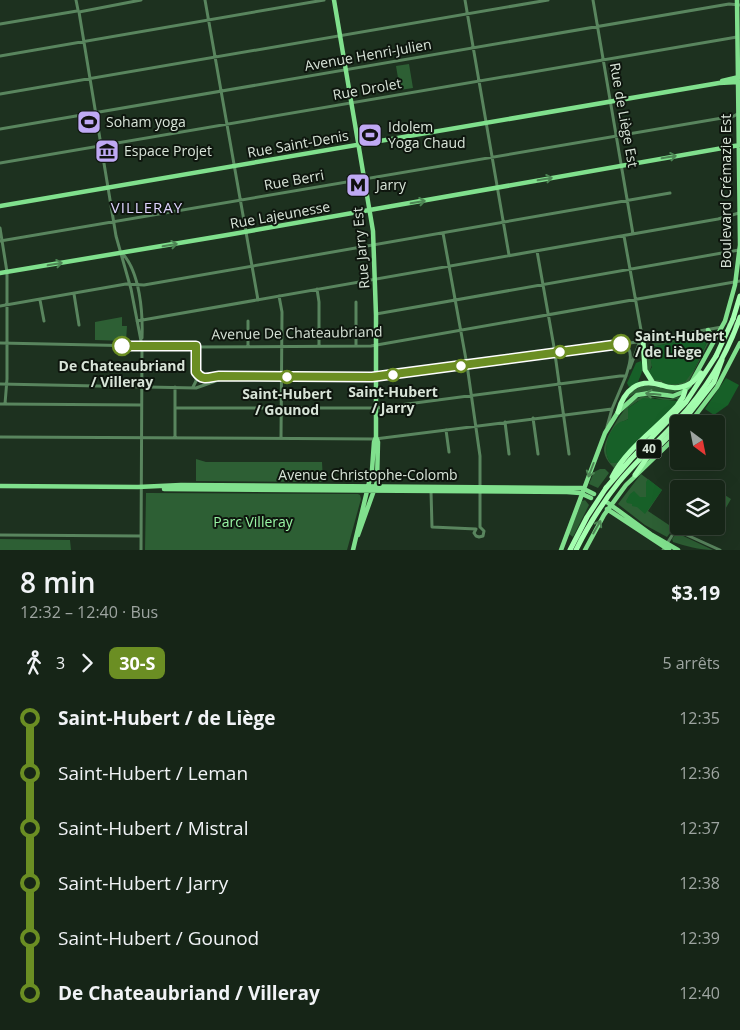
<!DOCTYPE html>
<html lang="fr">
<head>
<meta charset="utf-8">
<style>
	body { margin:0; font-family:"Open Sans",sans-serif; background:#1f2d20; color:#f1f3f6; height:100vh; display:flex; flex-direction:column; font-size:19px; white-space:nowrap }
	* { box-sizing:border-box; margin:0 }
	p { font-size:16px; color:#9ea5a1 }
	.icon { flex:none; width:28px; height:28px; fill:none; stroke:currentColor; stroke-width:2; stroke-linecap:round; stroke-linejoin:round }
	.map { position:relative; height:550px; overflow:hidden }
	.details { display:flex; flex-direction:column; background:#162517; flex:1 }
	.details>* { flex:none }
	.badge { padding:0 10px; border-radius:8px; font-size:18px; line-height:32px }
	.needle { width:32px; rotate:148deg }
	.buttons { position:absolute; left:670px; top:415px; display:grid; gap:10px }
	.buttons a { display:grid; place-items:center; width:55px; height:55px; border-radius:5px; background:#162517; box-shadow:0 5px 20px #0002,0 0 0 1px #354236; font-size:25px }
	.map>.badge { position:absolute; translate:-50% -50%; box-shadow:0 0 0 2px #fff }
	.legs { display:flex; align-items:center; gap:8px; height:55px; padding:0 20px; font-size:16px }
	.legs p { margin-inline-start:auto }
	.summary { display:flex; align-items:center; justify-content:space-between; height:85px; padding:0 20px }
	h1 { font-size:28px; font-weight:600; line-height:38px }
	ul { padding:0 20px; list-style:none }
	li { display:flex; align-items:center; gap:18px; height:55px; font-size:19px }
	li i { display:grid; place-items:center; width:8px; height:100%; margin:0 6px; background:currentColor }
	li i::after { content:''; width:12px; height:12px; margin:-6px; border:4px solid; border-radius:50%; background:#162517 }
	li p { margin-inline-start:auto }
	li:first-child i { background:linear-gradient(#0000 50%,currentColor 0) }
	li:last-child i { background:linear-gradient(currentColor 50%,#0000 0) }
	.map>svg:first-child { display:block }
</style>
</head>
<body>
<div class="map">
<svg width="740" height="550" viewBox="0 0 740 550">
	<rect width="100%" height="100%" fill="#1d311f"/>
	<!-- green -->
	<path fill="#2d5f34" fill-rule="evenodd" d="M409,64L413,88L400,90L396,66Z
		M122,317V326H127L126,341L95,340V322Z
		M704,334L710,336V340L688,383C675,388 651,386 647,370C646,366 646,361 646,358C646,350 646,347 653,343ZM702,336H705L708,340L694,370L677,384H666L650,370L652,365L649,351L652,347Z
		M642,386H654L666,389H683C663,401 644,380 624,402L632,391Z
		M644,396L670,399L681,396L679,401L676,399L667,401L655,398L638,401L628,408V419C625,421 623,421 620,423C609,430 601,453 611,463H618L614,468C609,463 605,458 604,451C603,440 624,407 633,401C637,398 640,397 644,396Z
		M196,459L206,462H322L323,482L196,481Z
		M600,469H605L609,473L598,488L589,484L594,472Z
		M641,474L662,490L648,511L672,527L673,529L667,537L645,525L618,504Z
		M720,492L731,499L723,513L716,509V499Z
		M146,493L358,494L360,495L361,499L347,550H145Z
		M585,500L589,505L573,537L569,534L582,501Z
		M679,534L713,550C699,550 686,546 673,542L672,539L675,535Z
		M0,539L70,540L71,550H0Z"/>
	<!-- forest -->
	<path fill="#176028" d="M702,336H705L708,340L694,370L685,382L677,384H666L661,380H655L649,372L652,367L649,351L652,347Z
		M641,361C645,370 640,375 638,383L629,387L627,383L636,363Z
		M726,378L739,385L728,405L714,415L705,409Z
		M643,398L679,401L618,463H611C601,453 608,429 620,422C622,421 625,421 628,419V408Z
		M648,479L662,490L645,514L637,507L632,506V504L627,503L626,501L630,494L634,491L640,497H646V482Z"/>
	<g fill="none" stroke-linecap="round" stroke-linejoin="round">
		<!-- major-tunnel -->
		<path stroke="#394c3b" stroke-width="4.5" stroke-dasharray="4.5 2" stroke-linecap="butt" d="M727,326L740,324"/>
		<!-- minor -->
		<path stroke="#59855e" stroke-width="3" d="M141,0L79,12L116,236L131,289L142,346
			M205,0L258,300
			M465,0L509,255
			M593,0L633,234
			M0,24L77,11L78,10L76,0
			M0,56L324,0
			M0,94L548,0
			M0,129L729,4L740,5
			M0,163L737,37
			M0,228L7,272V379L5,404
			M443,233L467,365L480,456V527L484,531L483,536L479,537L476,536L474,533L476,529
			M624,236L643,341
			M0,241L734,116L739,113
			M537,251L554,347L569,454
			M122,253C140,272 143,313 142,338
			M317,289L319,302V346
			M74,294L79,325
			M279,296L282,312L281,438
			M40,300L44,321
			M356,302V346
			M0,306L126,284L144,285L670,193
			M376,314L739,250
			M137,321L718,219L739,213
			M248,321V346
			M0,343L190,347L371,346L740,281
			M630,368L640,341
			M196,372C203,382 209,377 219,376L377,377L637,342L722,327
			M0,384L196,388L224,378
			M193,387L196,381V347
			M0,404L141,405
			M175,408H377L620,376H626C629,365 635,352 624,343
			M533,418L538,454
			M505,422L509,454
			M607,427L612,409L626,376
			M446,430L449,452
			M0,437L375,439L612,409
			M175,438V387
			M431,491L432,527L476,529
			M0,535L141,536
			M141,550L142,346
			M663,550L673,534L678,531L720,550"/>
		<!-- major -->
		<path stroke="#80e08d" stroke-width="4.5" d="M334,0L373,231L376,315V437L374,442L372,470L353,550
			M722,81L739,77
			M0,206L719,83L738,82
			M0,273L227,235L740,145
			M708,330L714,340
			M689,424L717,387L740,343
			M0,486L138,487L181,485L563,488H582L594,494
			M164,489L567,492L580,493L591,498
			M608,503L652,535L678,550
			M607,509L669,550
			M358,535L377,482L378,442L376,437
			M561,550L605,433L618,412L637,395L649,393L673,396L683,392L690,385L725,321L735,285L740,245L737,0
			M585,550L604,515L626,485L679,434"/>
		<!-- highway -->
		<path stroke="#a4feaf" stroke-width="5" d="M733,319L740,296
			M643,341L645,370L653,383
			M618,412C624,390 638,378 661,385
			M681,424L714,382L722,360
			M635,475L646,459L679,426
			M612,477C626,449 656,429 677,406L683,397L685,391
			M606,488L631,459L686,402L716,356"/>
		<!-- highway-bridge -->
		<path stroke="#a4feaf" stroke-width="5" d="M716,356L733,319
			M661,385C677,391 691,387 701,373
			M570,550L587,517L606,488
			M576,550C588,526 602,503 619,482C637,460 658,442 677,421C705,391 727,355 740,317"/>
	</g>
	<!-- one-way arrows -->
	<defs><path id="oneway-shaft" d="M-6 0H5M1.5-3L5.5 0L1.5 3" fill="none" stroke-width="1.6" stroke-linecap="round" stroke-linejoin="round" transform="scale(1.25)"/></defs>
	<g stroke="#4d8554">
		<use href="#oneway-shaft" transform="translate(669 157) rotate(-10)"/>
		<use href="#oneway-shaft" transform="translate(545 179) rotate(-10)"/>
		<use href="#oneway-shaft" transform="translate(418 202) rotate(-10)"/>
		<use href="#oneway-shaft" transform="translate(170 245) rotate(-10)"/>
		<use href="#oneway-shaft" transform="translate(55 264) rotate(-10)"/>
		<use href="#oneway-shaft" transform="translate(653 394) rotate(-174)"/>
		<use href="#oneway-shaft" transform="translate(591 470) rotate(111)"/>
		<use href="#oneway-shaft" transform="translate(597 527) rotate(-60)"/>
	</g>
	<g fill="none" stroke-linecap="round" stroke-linejoin="round">
		<!-- line-1 casing -->
		<g stroke="#fff" stroke-width="11">
			<path id="line-1" d="M122,346H196V372C203,382 209,377 219,376L372,377L621,344"/>
		</g>
		<!-- line-1 -->
		<use href="#line-1" stroke="#6b8e23" stroke-width="8"/>
	</g>
	<!-- icons -->
	<defs>
		<g id="stadium-square" transform="scale(1.25)"><rect x="-9" y="-9" width="18" height="18" rx="4" fill="#bfa9f4" stroke="#0e160e"/><path d="M0-5a6.5 5 0 1 0 0 10a6.5 5 0 1 0 0-10ZM-3.5-1.8h7v3.6h-7Z" fill="#111"/></g>
		<g id="museum-square" transform="scale(1.25)"><rect x="-9" y="-9" width="18" height="18" rx="4" fill="#bfa9f4" stroke="#0e160e"/><path d="M0-6L6-3V-2H-6V-3ZM-5-1h2V3h-2ZM-1-1h2V3h-2ZM3-1h2V3H3ZM-6 4H6V6H-6Z" fill="#111"/></g>
		<g id="metro-square" transform="scale(1.25)"><rect x="-9" y="-9" width="18" height="18" rx="4" fill="#bfa9f4" stroke="#0e160e"/><path d="M-5.5 5V-5H-3L0 0L3-5H5.5V5H3V-.5L0 4L-3-.5V5Z" fill="#111"/></g>
	</defs>
	<g fill-rule="evenodd">
		<use href="#stadium-square" x="89" y="122"/>
		<use href="#stadium-square" x="370" y="135"/>
		<use href="#museum-square" x="107" y="151"/>
		<use href="#metro-square" x="358" y="185"/>
	</g>
	<!-- markers -->
	<g fill="#fff" stroke="#6b8e23" stroke-width="2.5">
		<circle cx="621" cy="344" r="9"/>
		<circle cx="122" cy="346" r="9"/>
		<circle cx="560" cy="352" r="6"/>
		<circle cx="461" cy="366" r="6"/>
		<circle cx="393" cy="375" r="6"/>
		<circle cx="287" cy="377" r="6"/>
	</g>
	<g text-anchor="middle" stroke-width="4" stroke-linejoin="round" paint-order="stroke">
		<!-- shield labels -->
		<rect fill="#0e160e" stroke="#9ba69b" stroke-width="1" x="636.5" y="439.5" width="25" height="19" rx="4"/>
		<g font-size="12" font-weight="bold" fill="#d8e4d8">
			<text x="649" y="453">40</text>
		</g>
		<!-- street labels -->
		<g font-size="14" fill="#d8e4d8" stroke="#0e160e">
			<text transform="translate(368 55) rotate(-10)" y="5">Avenue Henri-Julien</text>
			<text transform="translate(367 89) rotate(-10)" y="5">Rue Drolet</text>
			<text transform="translate(624 115) rotate(80)" y="5">Rue de Liège Est</text>
			<text transform="translate(298 144) rotate(-10)" y="5">Rue Saint-Denis</text>
			<text transform="translate(294 180) rotate(-10)" y="5">Rue Berri</text>
			<text transform="translate(726 191) rotate(-90)" y="5">Boulevard Crémazie Est</text>
			<text transform="translate(280 215) rotate(-10)" y="5">Rue Lajeunesse</text>
			<text transform="translate(361 248) rotate(-95)" y="5">Rue Jarry Est</text>
			<text transform="translate(297 333) rotate(-1)" y="5">Avenue De Chateaubriand</text>
			<text x="368" y="480">Avenue Christophe-Colomb</text>
		</g>
		<!-- poi labels -->
		<g font-size="14" fill="#d8e4d8" stroke="#0e160e" text-anchor="start">
			<text x="106" y="127">Soham yoga</text>
			<text x="388" y="132">Idolem<tspan x="388" dy="16">Yoga Chaud</tspan></text>
			<text x="124" y="156">Espace Projet</text>
			<text x="376" y="190">Jarry</text>
		</g>
		<!-- stop labels -->
		<g font-size="14" font-weight="bold" fill="#d8e4d8" stroke="#0e160e">
			<text x="635" y="341" text-anchor="start">Saint-Hubert<tspan x="635" dy="16">/ de Liège</tspan></text>
			<text x="122" y="371">De Chateaubriand<tspan x="122" dy="16">/ Villeray</tspan></text>
			<text x="393" y="397">Saint-Hubert<tspan x="393" dy="16">/ Jarry</tspan></text>
			<text x="287" y="399">Saint-Hubert<tspan x="287" dy="16">/ Gounod</tspan></text>
		</g>
		<!-- park labels -->
		<g font-size="14" fill="#99f6a5" stroke="#0e160e">
			<text x="253" y="527">Parc Villeray</text>
		</g>
		<!-- neighbourhood labels -->
		<g font-size="15" letter-spacing="1" fill="#ded3fe" stroke="#0e160e">
			<text x="147" y="213">VILLERAY</text>
		</g>
	</g>
</svg>
<div class="buttons">
<a><svg class="needle" viewBox="-14 -14 28 28"><path d="M0-13l5 13h-10z" fill="#e53935"/><path d="M0 13l5-13h-10z" fill="#9ea5a1"/></svg></a>
<a><svg class="icon" aria-label="layers" viewBox="0 0 24 24"><path d="M12 4l9 5-9 5-9-5zM3 14l9 5 9-5"/></svg></a>
</div>
</div>
<section class="details">
<div class="summary"><div><h1>8 min</h1><p>12:32 – 12:40 · Bus</p></div><b>$3.19</b></div>
<div class="legs"><svg class="icon" aria-label="walk" viewBox="0 0 24 24"><circle cx="13" cy="4" r="2"/><path d="M13 8l-2 6 4 7M11 14l-3 7M7 12l3-4h3l4 4"/></svg>3<svg class="icon" aria-label="forward" viewBox="0 0 24 24"><path d="M9 5l7 7-7 7"/></svg><b class="badge" style="background:#6b8e23;color:#fff">30-S</b><p>5 arrêts</p></div>
<ul>
<li><i style="color:#6b8e23"></i><b>Saint-Hubert / de Liège</b><p>12:35</p></li>
<li><i style="color:#6b8e23"></i><span>Saint-Hubert / Leman</span><p>12:36</p></li>
<li><i style="color:#6b8e23"></i><span>Saint-Hubert / Mistral</span><p>12:37</p></li>
<li><i style="color:#6b8e23"></i><span>Saint-Hubert / Jarry</span><p>12:38</p></li>
<li><i style="color:#6b8e23"></i><span>Saint-Hubert / Gounod</span><p>12:39</p></li>
<li><i style="color:#6b8e23"></i><b>De Chateaubriand / Villeray</b><p>12:40</p></li>
</ul>
</section>
</body>
</html>
